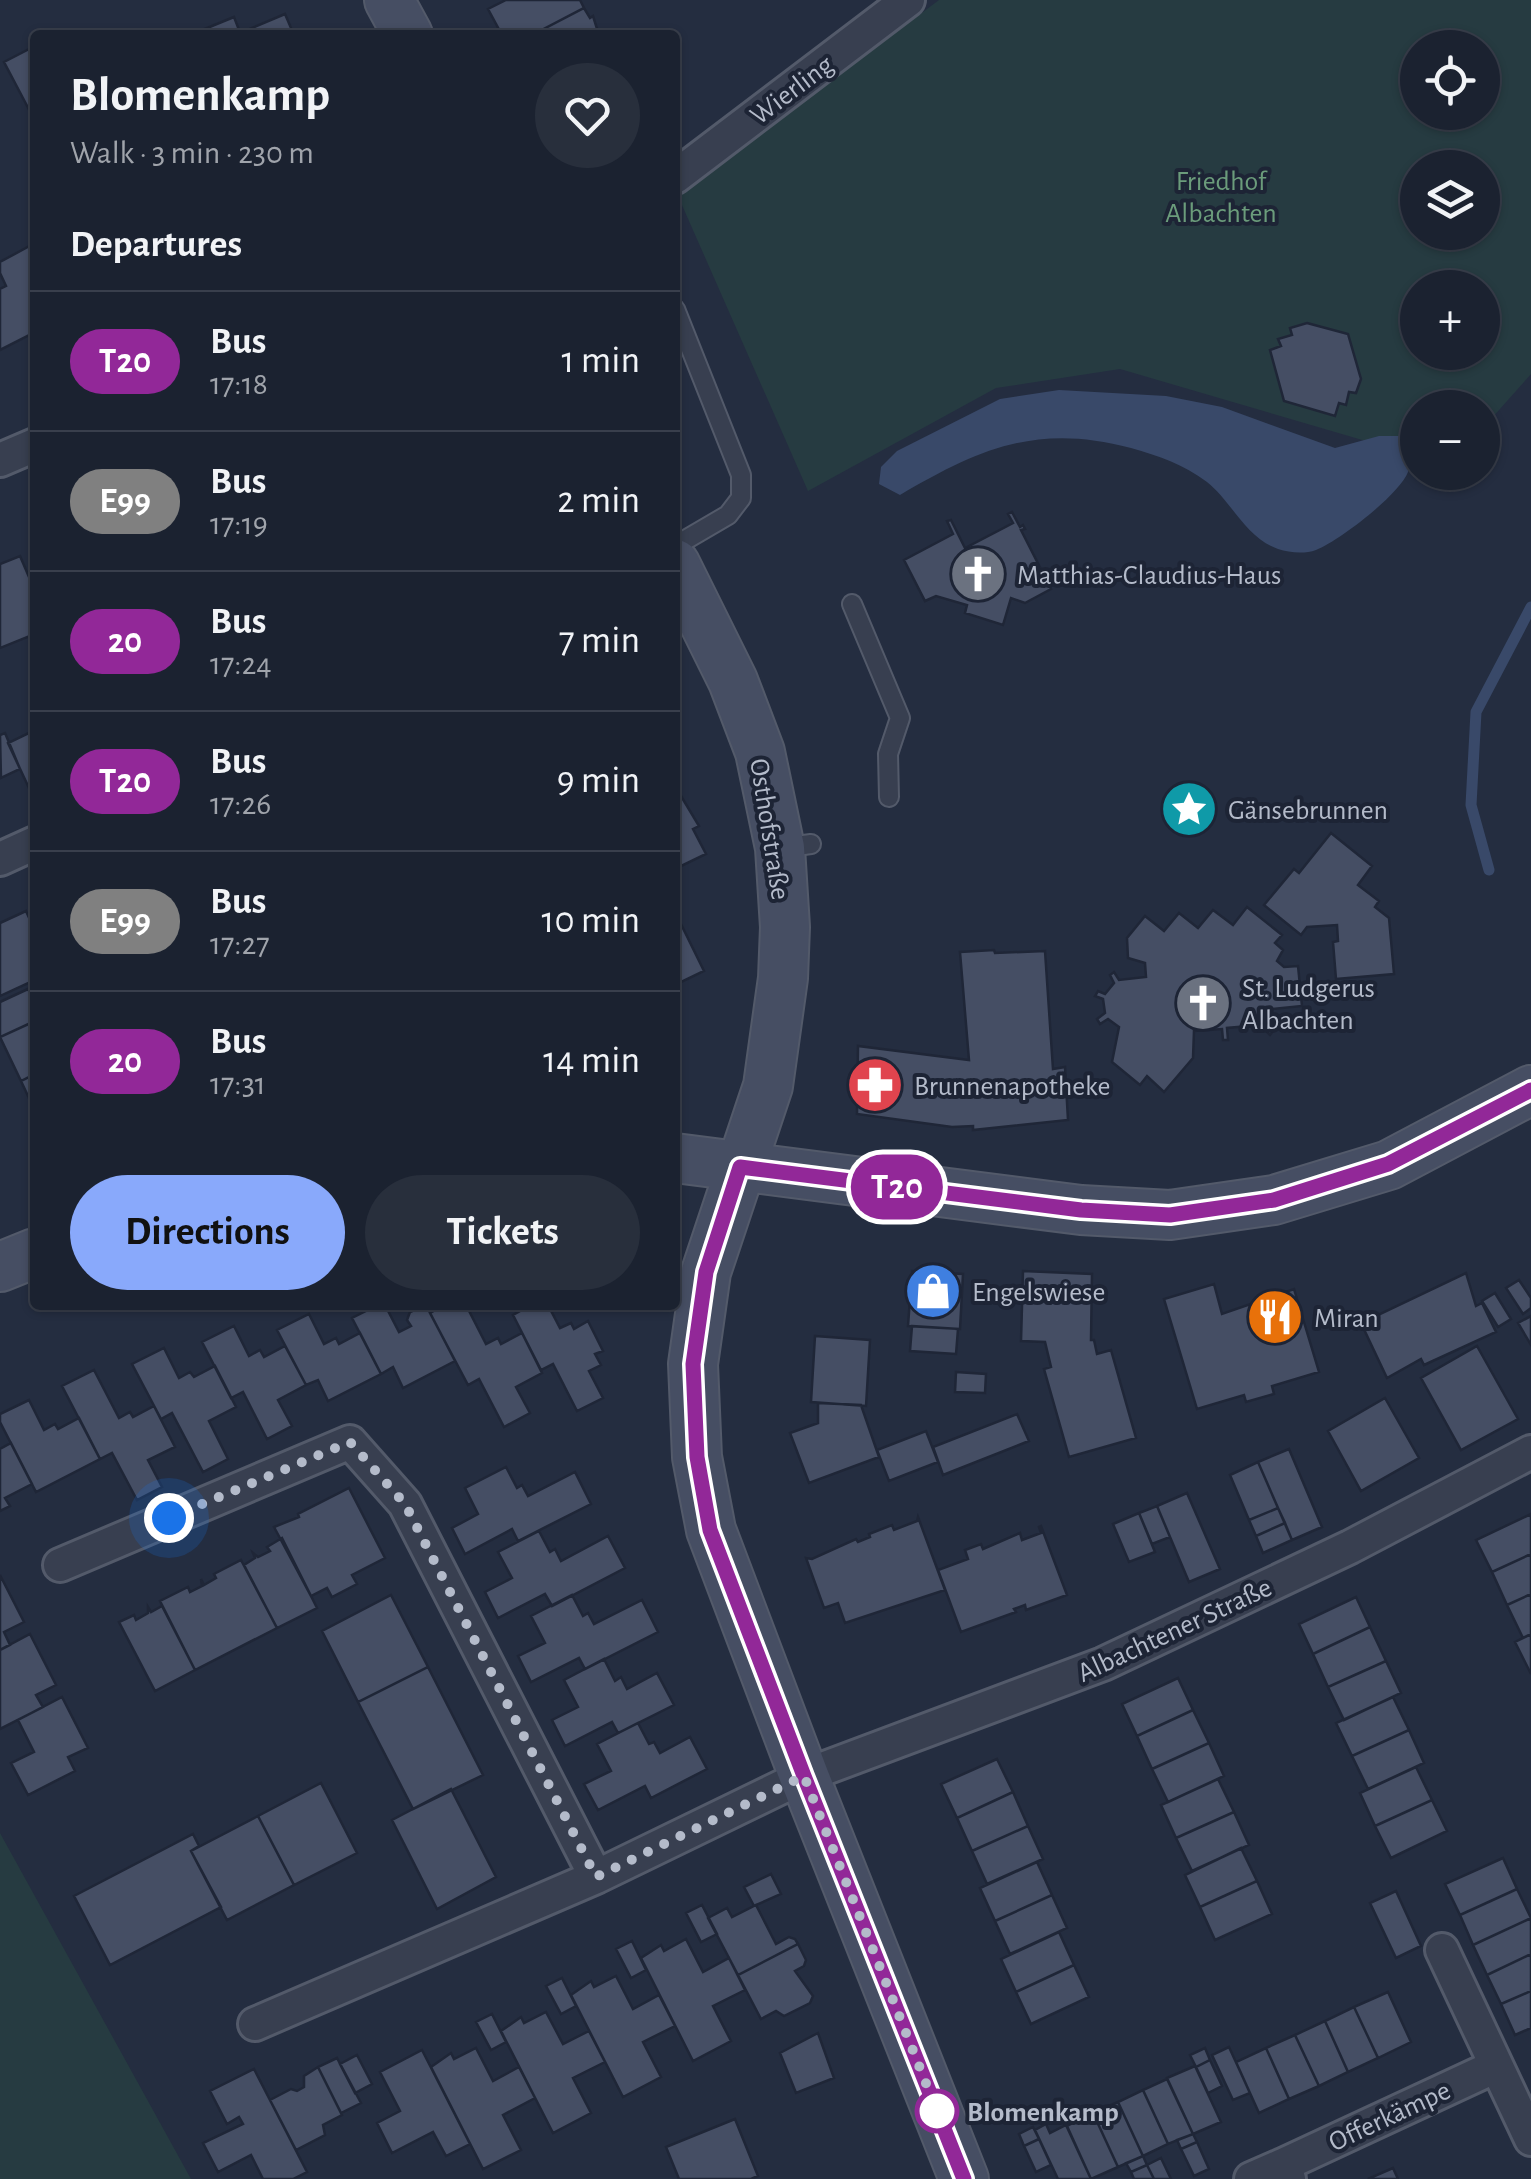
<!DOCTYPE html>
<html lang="en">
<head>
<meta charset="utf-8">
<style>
	body { margin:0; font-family:"Alegreya Sans",sans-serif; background:#282f3c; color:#f1f3f6; height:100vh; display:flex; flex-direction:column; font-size:38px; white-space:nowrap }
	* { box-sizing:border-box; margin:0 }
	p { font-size:32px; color:#a0a4ab }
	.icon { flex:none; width:55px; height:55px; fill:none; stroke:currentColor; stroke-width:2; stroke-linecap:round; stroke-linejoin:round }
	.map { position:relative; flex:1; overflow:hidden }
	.details { position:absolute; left:30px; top:30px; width:650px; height:1280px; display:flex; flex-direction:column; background:#1b2230; border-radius:10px; box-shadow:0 2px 8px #0004,0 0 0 2px #393f4c }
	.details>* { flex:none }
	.badge { padding:0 20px; border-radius:32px; font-size:35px; line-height:65px }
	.tools { position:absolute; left:1400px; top:30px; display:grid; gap:20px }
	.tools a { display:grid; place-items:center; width:100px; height:100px; border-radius:50%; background:#1b2230; box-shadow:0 2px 8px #0004,0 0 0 2px #393f4c; font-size:50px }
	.you { position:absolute; width:50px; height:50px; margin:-25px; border:8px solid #fff; border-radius:50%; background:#1a73e8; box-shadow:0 0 0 15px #1a73e833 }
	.map>.badge { position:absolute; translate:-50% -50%; box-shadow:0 0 0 5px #fff }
	h2 { padding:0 40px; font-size:38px; line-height:90px }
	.round { display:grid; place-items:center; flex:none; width:105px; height:105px; border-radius:52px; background:#282f3c }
	.headline { display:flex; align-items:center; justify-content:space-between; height:170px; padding:0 40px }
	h1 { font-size:48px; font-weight:700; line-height:75px }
	.action { display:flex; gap:20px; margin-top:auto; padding:20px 40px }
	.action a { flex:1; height:115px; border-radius:60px; background:#89a9fb; color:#111; font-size:40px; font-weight:700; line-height:115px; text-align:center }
	.action a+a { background:#282f3c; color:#f1f3f6 }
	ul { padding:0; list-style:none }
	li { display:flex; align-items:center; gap:30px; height:140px; padding:0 40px; border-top:2px solid #393f4c }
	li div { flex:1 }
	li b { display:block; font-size:38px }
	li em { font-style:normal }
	li .badge { min-width:110px; font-weight:700; text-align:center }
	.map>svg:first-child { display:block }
</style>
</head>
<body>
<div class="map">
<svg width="1531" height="2179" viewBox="0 0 1531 2179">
	<rect width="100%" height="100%" fill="#242d40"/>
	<!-- green -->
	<path fill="#263b41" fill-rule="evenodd" d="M939,0H1531V374L1483,428L1482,408H1418L1417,456L1120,369L996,388L808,491L678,196ZM1418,48H1482V112H1418ZM1418,168H1482V232H1418ZM1418,288H1482V352H1418Z
		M0,1833L191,2179H0Z"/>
	<!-- water -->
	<path fill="#394969" d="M1059,390L1166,396L1222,407L1335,448L1379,436H1403L1412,449C1411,456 1411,465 1408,472C1399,495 1339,541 1316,550C1305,554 1290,553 1278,549C1246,538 1232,502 1207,482C1183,464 1159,456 1131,448C1038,423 980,448 900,495L879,484L881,467L897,451L1000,399Z"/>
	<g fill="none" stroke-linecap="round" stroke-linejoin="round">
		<!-- stream -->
		<path stroke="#394969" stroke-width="11" d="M1489,870L1471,805L1476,712L1531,607"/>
	</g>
	<!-- building -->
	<path fill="#454e64" stroke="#1f2637" stroke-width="2.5" d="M506,0H580L584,8L532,35H502L488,9Z
		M584,8L590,18L593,16L599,35H532Z
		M285,14L294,35H241L240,33Z
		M234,17L241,35H190Z
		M35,46V121L4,62Z
		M35,243V332L0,350V289L6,286L0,273V262Z
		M1307,323L1348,334L1361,379L1356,393L1349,392L1346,405L1339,403L1335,416L1284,401L1270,350L1281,346L1278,339L1292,335L1290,328Z
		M1012,512L1020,527L1023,525L1025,529L1021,530L1051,589L1025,603L1011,598L1003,625L965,613L967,605L936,596L925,601L904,560L953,534L947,521L951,520L965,548L1013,523L1008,514Z
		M20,556L35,591V634L0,648V564Z
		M35,730V801L8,743Z
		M5,733L20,769L1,778L0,735Z
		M675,786L699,826L693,829L706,854L675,869Z
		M1331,833L1372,866L1358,885L1379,901L1375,907L1389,918L1394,974L1336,979L1333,942L1338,941L1337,925L1307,927L1301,935L1264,905L1294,869L1299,873Z
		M1247,907L1282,935L1275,943L1283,950L1277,961L1284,967L1298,966L1302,1006L1262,1010V1020L1274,1030L1270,1035L1260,1025L1227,1028L1228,1040H1223L1222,1029L1194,1031L1193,1058L1164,1092L1147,1076L1140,1085L1112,1062L1119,1027L1108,1019L1100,1024L1097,1019L1105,1013L1103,999L1095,996L1098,991L1105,994L1114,983L1110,975L1114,972L1119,980L1146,977L1145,963L1128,958L1127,938L1145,916L1164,931L1179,913L1198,928L1213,910L1233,925Z
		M26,911L35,931V980L0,996V923Z
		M675,912L704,971L675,985Z
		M994,950L995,953L1045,951L1053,1069L1065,1067L1068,1120L973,1130V1126L952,1127L857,1114L858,1046L969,1060L960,952Z
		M28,989L35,1002V1021L0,1037V1002Z
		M35,1021V1074L21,1081L0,1037Z
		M35,1074V1111L21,1081Z
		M912,1271L963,1274L960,1329L908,1326Z
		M1023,1271L1092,1274L1091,1340H1094L1097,1354L1111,1350L1136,1438L1069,1457L1044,1369L1051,1367L1045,1342L1021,1341Z
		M1466,1273L1476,1306L1482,1303L1496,1332L1424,1365L1421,1359L1387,1378L1361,1323Z
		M1519,1280L1531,1298V1308L1523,1314L1506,1288Z
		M1214,1284L1222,1314L1294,1289L1319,1372L1272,1386L1274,1394L1246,1402L1244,1395L1197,1409L1164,1299Z
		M1495,1293L1511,1319L1498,1327L1482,1301Z
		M378,1305H385L399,1332L411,1326L407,1320L410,1312L426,1305L455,1361L403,1388L393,1367L381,1374L352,1318Z
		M445,1305H466L486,1344L498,1338L501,1344L522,1333L542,1373L516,1387L530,1413L504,1427L479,1379L468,1385L430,1313Z
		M531,1305H548L560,1328L571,1323L574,1329L588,1321L603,1351L595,1354L601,1365L589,1371L603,1398L577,1411L553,1364L541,1370L513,1315Z
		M309,1314L324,1344L336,1338L339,1344L360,1333L381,1374L328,1401L318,1380L306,1385L277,1330Z
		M1531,1316V1345L1518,1323Z
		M234,1326L249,1356L260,1350L264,1357L285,1346L306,1385L278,1400L292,1426L267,1439L243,1392L231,1398L202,1342Z
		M912,1326L958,1329L956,1354L910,1351Z
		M815,1336L870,1340L866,1406L811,1402Z
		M1477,1346L1518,1419L1461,1450L1421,1378Z
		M164,1348L179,1378L190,1372L194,1377L215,1366L236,1407L209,1421L228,1459L203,1472L172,1413L161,1419L132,1364Z
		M94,1370L119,1418L130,1412L133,1417L154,1406L175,1447L148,1460L162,1487L137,1500L112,1453L100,1459L62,1386Z
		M956,1372L986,1374L985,1393L955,1392Z
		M1385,1398L1419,1458L1361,1491L1328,1431Z
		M29,1400L44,1430L55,1424L58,1429L79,1418L100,1459L36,1492L0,1422V1414Z
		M818,1403L861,1405L879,1457L809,1483L790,1433L818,1423Z
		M1017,1414L1029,1441L943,1475L933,1447Z
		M926,1431L938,1462L889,1481L877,1450Z
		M11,1443L32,1484L5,1498L10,1506L0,1511V1449Z
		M1289,1449L1322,1527L1292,1540L1258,1462Z
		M1258,1462L1278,1508L1249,1520L1230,1475Z
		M506,1467L517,1488L522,1485L528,1496L575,1472L591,1504L518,1541L512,1529L465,1554L452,1528L478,1514L465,1488Z
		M349,1488L385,1558L352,1575L357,1584L332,1597L327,1588L311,1596L274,1527L299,1517L298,1514Z
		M1187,1493L1220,1569L1189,1582L1157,1506Z
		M1157,1506L1170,1537L1152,1544L1139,1513Z
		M1278,1508L1285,1523L1256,1536L1249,1520Z
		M1139,1513L1155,1552L1129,1562L1113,1524Z
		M1531,1514V1554L1492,1572L1476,1540Z
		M918,1517L945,1590L845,1623L838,1603L824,1608L806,1558L812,1559L856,1539L858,1542L870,1537L869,1534L892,1525L894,1530L917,1521Z
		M1285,1523L1292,1540L1263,1553L1256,1536Z
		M1041,1526L1067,1595L1026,1610L1025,1605L1014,1609L1016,1612L961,1632L938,1570L968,1559L965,1550L981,1544L983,1549L1020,1533L1022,1540L1041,1533L1039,1527Z
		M539,1531L550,1552L555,1549L561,1561L608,1536L625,1568L552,1606L545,1594L498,1618L485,1592L512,1578L498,1552Z
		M282,1538L317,1608L277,1628L244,1565L255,1558L253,1553L258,1557L270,1551L267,1547Z
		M1531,1554V1594L1507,1605L1492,1572Z
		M241,1560L277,1628L195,1670L160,1601L188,1587L190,1592L202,1586L201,1579L204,1585L216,1578L214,1574Z
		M0,1575L24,1622L4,1632L10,1645L0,1650Z
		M1531,1594V1634L1523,1638L1507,1605Z
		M391,1595L428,1667L358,1702L322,1631Z
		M572,1595L583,1616L588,1613L594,1624L642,1600L658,1632L585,1669L579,1658L531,1682L518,1656L545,1643L531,1616Z
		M1356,1597L1370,1627L1313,1654L1299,1624Z
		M162,1606L195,1670L155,1691L119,1622L134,1615L136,1620L148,1613V1607L151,1612Z
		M1370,1627L1386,1661L1328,1687L1313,1654Z
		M30,1634L56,1685L36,1695L43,1707L0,1729V1650Z
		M1531,1634V1674L1515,1642Z
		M604,1659L615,1681L621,1677L627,1689L657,1673L674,1705L618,1733L612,1722L565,1746L552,1720L578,1707L564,1680Z
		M1386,1661L1401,1693L1344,1720L1328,1687Z
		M428,1667L483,1775L413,1809L358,1702Z
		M1178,1678L1193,1710L1137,1736L1122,1704Z
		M62,1697L88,1748L68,1757L75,1771L28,1795L11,1763L34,1752L18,1720Z
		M1393,1697L1409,1730L1352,1756L1336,1723Z
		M1193,1710L1209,1743L1152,1769L1137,1736Z
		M638,1723L649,1744L654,1742L660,1753L690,1737L707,1769L651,1798L645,1786L598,1810L584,1784L611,1771L597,1744Z
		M1409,1730L1424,1763L1368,1789L1352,1756Z
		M1209,1743L1224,1776L1168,1802L1152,1769Z
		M997,1759L1013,1792L957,1818L941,1784Z
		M1416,1767L1432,1800L1375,1826L1360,1793Z
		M1218,1779L1234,1812L1176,1838L1161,1805Z
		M321,1783L357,1853L294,1885L258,1816Z
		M451,1789L496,1877L437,1909L392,1820Z
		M1013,1792L1028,1826L972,1851L957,1818Z
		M1432,1800L1447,1831L1391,1858L1375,1826Z
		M1234,1812L1249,1845L1192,1871L1176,1838Z
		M258,1816L294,1885L227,1920L191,1851Z
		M1028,1826L1043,1859L987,1884L972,1851Z
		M193,1834L199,1846L191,1851L221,1907L110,1965L74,1896Z
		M1241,1848L1257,1881L1200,1907L1185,1875Z
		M1503,1858L1517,1889L1460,1915L1445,1884Z
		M1037,1862L1052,1895L995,1921L980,1888Z
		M771,1874L781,1894L754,1906L744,1887Z
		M1257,1881L1272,1914L1215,1940L1200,1907Z
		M1517,1889L1531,1918L1473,1945L1460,1915Z
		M1396,1891L1421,1946L1396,1958L1370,1903Z
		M1052,1895L1067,1928L1010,1954L995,1921Z
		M702,1905L717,1934L701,1942L686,1913Z
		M756,1905L776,1944L789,1937L795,1939L798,1944L738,1975L708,1918L727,1908L732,1917Z
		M1531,1918V1954L1487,1975L1473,1945Z
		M1059,1932L1074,1965L1016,1992L1001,1959Z
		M686,1939L703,1972L729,1958L745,1990L713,2006L731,2041L693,2061L641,1958L661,1945L664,1951Z
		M632,1941L646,1970L631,1978L616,1949Z
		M798,1944L806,1960L804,1966L795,1971L813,1996L810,2003L784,2016L776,2011L761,2019L738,1975Z
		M1531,1954V1991L1501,2004L1487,1975Z
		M1074,1965L1089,1997L1031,2024L1016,1992Z
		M616,1976L633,2009L659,1995L675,2026L643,2042L661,2077L623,2097L571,1995L591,1981L594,1987Z
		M562,1978L576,2006L561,2014L546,1986Z
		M1531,1991V2028L1515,2035L1501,2004Z
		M1388,1992L1411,2042L1378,2058L1354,2007Z
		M1354,2007L1378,2058L1348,2072L1325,2021Z
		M546,2012L563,2044L589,2031L605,2062L573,2078L591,2113L553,2133L501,2031L521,2017L524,2023Z
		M492,2014L506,2042L491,2050L476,2022Z
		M1325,2021L1348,2072L1319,2086L1295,2035Z
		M818,2033L834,2078L796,2093L780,2053Z
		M1295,2035L1319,2086L1289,2099L1266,2048Z
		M1229,2047L1250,2093L1233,2100L1212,2055Z
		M476,2048L493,2081L519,2067L535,2098L503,2115L521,2150L483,2169L431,2067L451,2053L454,2059Z
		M1205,2048L1210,2060L1196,2067L1190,2055Z
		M1266,2048L1289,2099L1259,2113L1236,2062Z
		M422,2050L470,2144L446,2156L433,2132L392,2153L377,2123L400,2111L380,2072Z
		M357,2055L372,2084L355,2093L340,2064Z
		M337,2058L361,2103L341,2113L318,2067Z
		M1210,2060L1222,2086L1208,2093L1196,2067Z
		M1195,2066L1221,2122L1193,2134L1167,2078Z
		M318,2067L342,2115L323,2125L325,2135L296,2150L270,2100L291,2089L297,2091L304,2087V2076Z
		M254,2069L307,2172L293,2179H263L251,2155L218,2172L203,2143L243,2124L239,2117L227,2124L210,2091Z
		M1167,2079L1193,2134L1168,2144L1143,2090Z
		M1143,2090L1168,2144L1143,2156L1118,2102Z
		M1118,2102L1143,2156L1118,2167L1093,2113Z
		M1093,2113L1118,2167L1091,2179L1067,2126Z
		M735,2119L758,2176L751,2179H679L666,2147Z
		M1046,2124L1050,2133L1066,2125L1091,2179H1058L1035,2130Z
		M1033,2127L1039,2139L1024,2146L1019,2134Z
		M1193,2134L1197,2142L1181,2149L1177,2140Z
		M1039,2139L1051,2165L1036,2172L1024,2146Z
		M1197,2142L1209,2169L1194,2176L1181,2149Z
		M1143,2156L1147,2165L1131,2172L1126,2163Z
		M1161,2158L1171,2179H1154L1147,2165Z
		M1147,2165L1154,2179H1134L1131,2172Z
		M1393,2168L1398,2179H1368Z"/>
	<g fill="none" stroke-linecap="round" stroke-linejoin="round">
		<!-- lane casing -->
		<g stroke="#535a6a" stroke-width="22">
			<path id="lane" d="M675,309L741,475V498L728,515L675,546
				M852,604L900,718L888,754L889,797
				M781,848L811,844"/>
		</g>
		<!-- street casing -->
		<g stroke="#535a6a" stroke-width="38">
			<path id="street" d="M675,177L908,0
				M0,460L35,445
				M0,859L35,843
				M60,1565L350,1442L405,1504L596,1877
				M1442,1950L1531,2139
				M255,2024L596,1877L804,1776L1103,1664L1350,1547L1531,1452
				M1283,2165L1496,2066
				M1251,2179L1283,2165L1289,2179"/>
		</g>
		<!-- secondary casing -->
		<g stroke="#535a6a" stroke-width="52">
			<path id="secondary" d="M389,0L408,35
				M675,564L733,681L760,752L780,848L785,927L783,978L768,1086L706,1272L693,1364L697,1457L711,1530L804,1776L964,2179
				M675,1158L1081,1210L1170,1215L1274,1200L1389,1165L1531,1090
				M0,1267L35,1253"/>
		</g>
		<!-- lane -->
		<use href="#lane" stroke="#383f50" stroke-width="18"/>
		<!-- street -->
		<use href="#street" stroke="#383f50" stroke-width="32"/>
		<!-- secondary -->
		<use href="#secondary" stroke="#464e63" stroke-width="48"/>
	</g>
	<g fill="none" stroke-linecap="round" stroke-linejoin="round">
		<!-- line casing -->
		<g stroke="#fff" stroke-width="22">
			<path id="line" d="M964,2179L804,1776L710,1530L697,1457L693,1364L706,1272L740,1167L1081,1210L1170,1215L1274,1200L1388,1164L1531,1090"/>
		</g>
		<!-- line -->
		<use href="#line" stroke="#922898" stroke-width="15"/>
		<!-- walk -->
		<path stroke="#b4bbca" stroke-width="10" stroke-dasharray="0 18" d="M169,1518L350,1442L405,1504L596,1877L804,1776L937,2111"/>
	</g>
	<!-- icons -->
	<defs>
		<g id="church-disc" transform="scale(2.875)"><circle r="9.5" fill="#6b7280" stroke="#1d2435"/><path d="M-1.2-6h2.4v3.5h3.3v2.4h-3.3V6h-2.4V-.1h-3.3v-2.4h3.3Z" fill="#fff"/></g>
		<g id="sight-disc" transform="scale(2.875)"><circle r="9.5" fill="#0f9aa8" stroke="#1d2435"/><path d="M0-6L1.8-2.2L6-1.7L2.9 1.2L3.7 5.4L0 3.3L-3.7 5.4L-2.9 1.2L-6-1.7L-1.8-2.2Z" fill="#fff"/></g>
		<g id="pharmacy-disc" transform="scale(2.875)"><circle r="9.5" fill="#e0444e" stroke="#1d2435"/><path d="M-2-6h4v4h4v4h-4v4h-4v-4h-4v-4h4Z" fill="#fff"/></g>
		<g id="shop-disc" transform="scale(2.875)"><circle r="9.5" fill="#3f7fe0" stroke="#1d2435"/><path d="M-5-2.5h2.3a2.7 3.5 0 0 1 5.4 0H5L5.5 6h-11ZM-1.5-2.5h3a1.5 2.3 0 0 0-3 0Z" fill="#fff"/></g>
		<g id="restaurant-disc" transform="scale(2.875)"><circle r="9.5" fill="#e8710a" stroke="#1d2435"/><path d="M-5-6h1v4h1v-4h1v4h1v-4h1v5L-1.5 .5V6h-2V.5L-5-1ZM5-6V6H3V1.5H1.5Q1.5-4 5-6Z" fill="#fff"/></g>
	</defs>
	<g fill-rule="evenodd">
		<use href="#church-disc" x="978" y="574"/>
		<use href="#sight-disc" x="1189" y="809"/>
		<use href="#church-disc" x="1203" y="1003"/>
		<use href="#pharmacy-disc" x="875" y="1085"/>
		<use href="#shop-disc" x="933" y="1291"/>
		<use href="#restaurant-disc" x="1275" y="1317"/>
	</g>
	<!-- markers -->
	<circle fill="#fff" stroke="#922898" stroke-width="5" cx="937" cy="2111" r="20"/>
	<g text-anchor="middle" stroke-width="8" stroke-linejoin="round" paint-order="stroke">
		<!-- street labels -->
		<g font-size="28" fill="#b4bbca" stroke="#1d2435">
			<text transform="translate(791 89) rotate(-37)" y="10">Wierling</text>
			<text transform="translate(771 829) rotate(81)" y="10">Osthofstraße</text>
			<text transform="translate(1174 1629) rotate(-25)" y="10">Albachtener Straße</text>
			<text transform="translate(1389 2115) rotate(-25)" y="10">Offerkämpe</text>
		</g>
		<!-- park labels -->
		<g font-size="28" fill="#6b9c7b" stroke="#1d2435">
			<text x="1221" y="190">Friedhof<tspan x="1221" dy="32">Albachten</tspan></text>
		</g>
		<!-- poi labels -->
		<g font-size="28" fill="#b4bbca" stroke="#1d2435" text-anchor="start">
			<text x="1017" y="584">Matthias-Claudius-Haus</text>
			<text x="1228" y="819">Gänsebrunnen</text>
			<text x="1242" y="997">St. Ludgerus<tspan x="1242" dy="32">Albachten</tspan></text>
			<text x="914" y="1095">Brunnenapotheke</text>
			<text x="972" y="1301">Engelswiese</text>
			<text x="1314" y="1327">Miran</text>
		</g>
		<!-- stop labels -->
		<g font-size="28" font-weight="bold" fill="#b4bbca" stroke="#1d2435" text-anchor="start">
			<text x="967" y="2121">Blomenkamp</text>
		</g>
	</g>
</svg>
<div class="tools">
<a><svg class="icon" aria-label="locate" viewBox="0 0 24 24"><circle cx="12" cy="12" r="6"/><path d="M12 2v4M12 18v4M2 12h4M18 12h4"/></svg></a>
<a><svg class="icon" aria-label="layers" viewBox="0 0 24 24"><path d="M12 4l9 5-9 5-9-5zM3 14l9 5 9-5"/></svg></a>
<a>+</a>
<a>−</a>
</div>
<div class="you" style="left:169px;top:1518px"></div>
<b class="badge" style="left:897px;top:1187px;background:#922898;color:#fff">T20</b>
<section class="details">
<div class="headline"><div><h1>Blomenkamp</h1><p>Walk · 3 min · 230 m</p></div><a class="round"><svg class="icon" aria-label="heart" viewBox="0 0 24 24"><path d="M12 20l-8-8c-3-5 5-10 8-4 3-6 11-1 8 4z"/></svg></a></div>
<h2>Departures</h2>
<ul>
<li><span class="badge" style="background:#922898;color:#fff">T20</span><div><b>Bus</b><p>17:18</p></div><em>1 min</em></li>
<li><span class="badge" style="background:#808080;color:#fff">E99</span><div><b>Bus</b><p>17:19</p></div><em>2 min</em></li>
<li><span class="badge" style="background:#922898;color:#fff">20</span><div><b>Bus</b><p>17:24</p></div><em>7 min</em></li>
<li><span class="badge" style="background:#922898;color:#fff">T20</span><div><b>Bus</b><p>17:26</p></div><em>9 min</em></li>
<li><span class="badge" style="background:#808080;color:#fff">E99</span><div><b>Bus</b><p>17:27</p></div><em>10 min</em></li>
<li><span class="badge" style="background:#922898;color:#fff">20</span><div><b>Bus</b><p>17:31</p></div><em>14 min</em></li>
</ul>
<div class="action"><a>Directions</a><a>Tickets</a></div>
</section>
</div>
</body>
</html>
